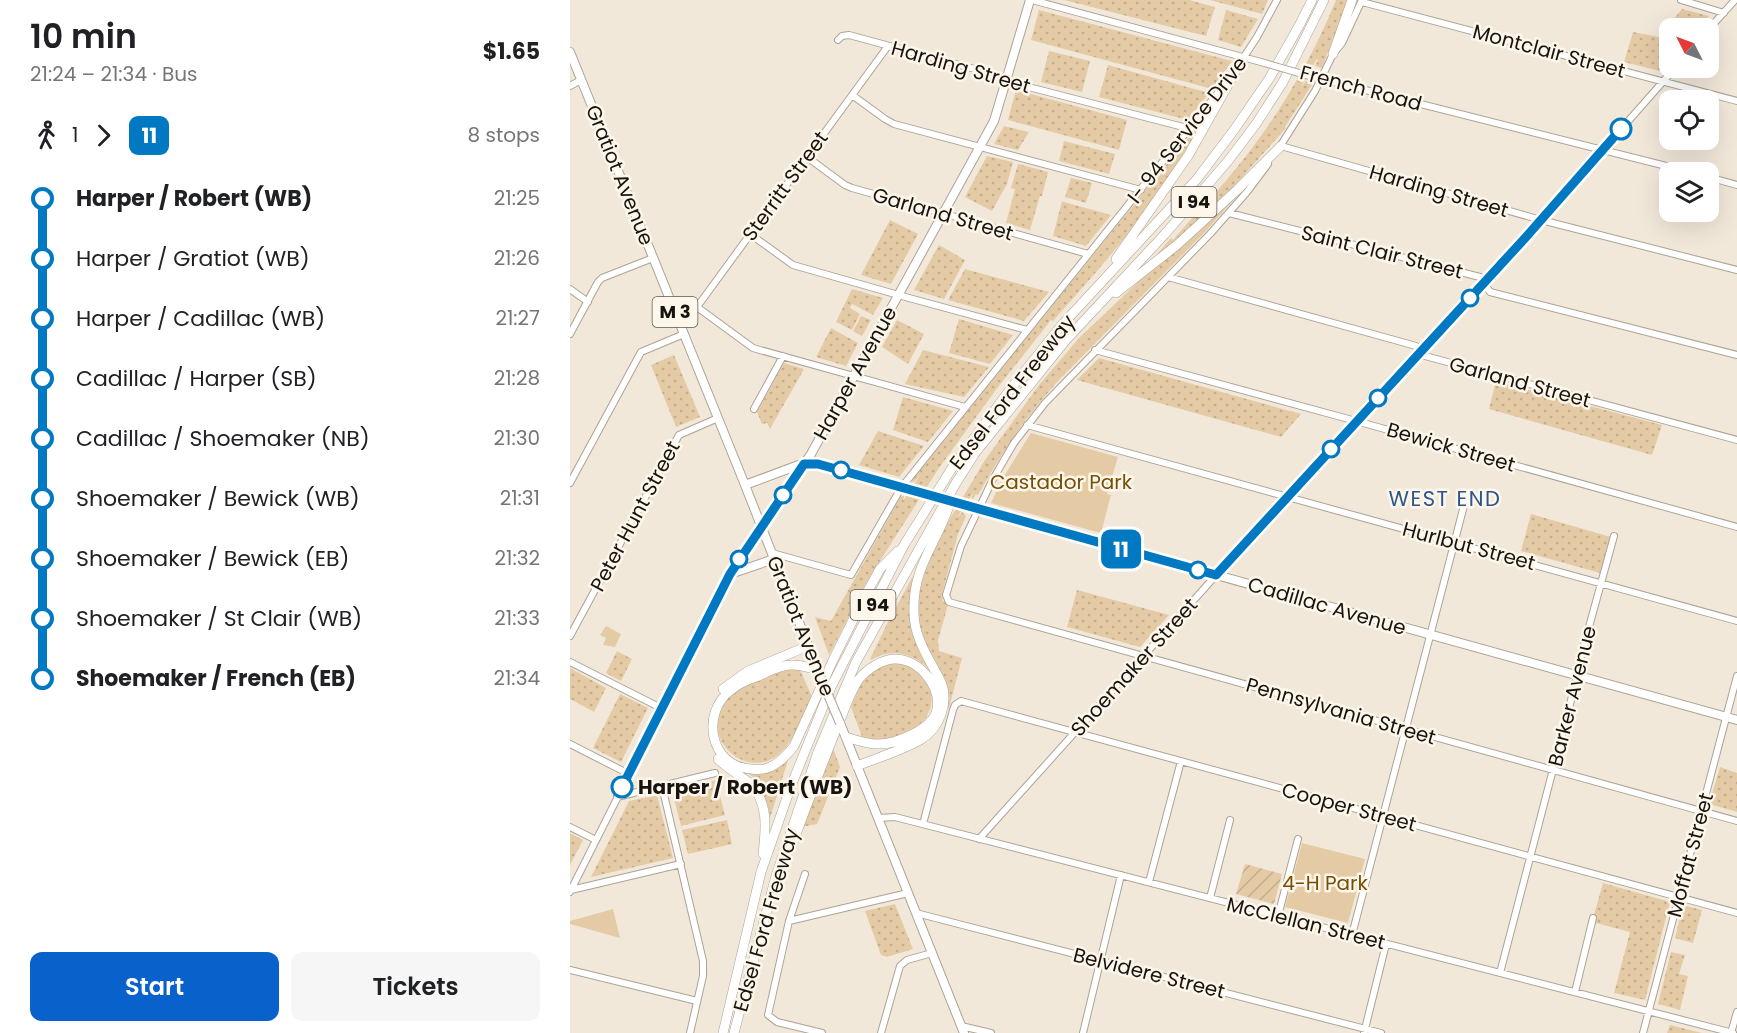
<!DOCTYPE html>
<html lang="en">
<head>
<meta charset="utf-8">
<style>
	body { margin:0; font-family:Poppins,sans-serif; background:#f6f6f6; color:#202124; height:100vh; display:flex; flex-direction:column; font-size:22px; white-space:nowrap }
	* { box-sizing:border-box; margin:0 }
	p { font-size:20px; color:#757577 }
	.icon { flex:none; width:33px; height:33px; fill:none; stroke:currentColor; stroke-width:2; stroke-linecap:round; stroke-linejoin:round }
	.map { position:relative; flex:1; overflow:hidden }
	.details { display:flex; flex-direction:column; background:#fff; width:570px }
	.details>* { flex:none }
	.badge { padding:0 12px; border-radius:9px; font-size:21px; line-height:39px }
	.needle { width:39px; rotate:312deg }
	.tools { position:absolute; left:1089px; top:18px; display:grid; gap:12px }
	.tools a { display:grid; place-items:center; width:60px; height:60px; border-radius:12px; background:#fff; box-shadow:0 6px 24px #0002; font-size:30px }
	.map>.badge { position:absolute; translate:-50% -50%; box-shadow:0 0 0 3px #fff }
	.legs { display:flex; align-items:center; gap:9px; height:66px; padding:0 30px; font-size:20px }
	.legs p { margin-inline-start:auto }
	.overview { display:flex; align-items:center; justify-content:space-between; height:102px; padding:0 30px }
	h1 { font-size:33px; font-weight:600; line-height:45px }
	.primary-button { display:flex; gap:12px; margin-top:auto; padding:12px 30px }
	.primary-button a { flex:1; height:69px; border-radius:12px; background:#0962cb; color:#fff; font-size:24px; font-weight:600; line-height:69px; text-align:center }
	.primary-button a+a { background:#f6f6f6; color:#202124 }
	ul { padding:0 30px; list-style:none }
	li { display:flex; align-items:center; gap:21px; height:60px; font-size:22px }
	li i { display:grid; place-items:center; width:9px; height:100%; margin:0 8px; background:currentColor }
	li i::after { content:''; width:15px; height:15px; margin:-8px; border:4px solid; border-radius:50%; background:#fff }
	li p { margin-inline-start:auto }
	li:first-child i { background:linear-gradient(#0000 50%,currentColor 0) }
	li:last-child i { background:linear-gradient(currentColor 50%,#0000 0) }
	main { display:flex; flex:1; min-height:0 }
	.map>svg:first-child { display:block }
</style>
</head>
<body>
<main>
<section class="details">
<div class="overview"><div><h1>10 min</h1><p>21:24 – 21:34 · Bus</p></div><b>$1.65</b></div>
<div class="legs"><svg class="icon" aria-label="walk" viewBox="0 0 24 24"><circle cx="13" cy="4" r="2"/><path d="M13 8l-2 6 4 7M11 14l-3 7M7 12l3-4h3l4 4"/></svg>1<svg class="icon" aria-label="forward" viewBox="0 0 24 24"><path d="M9 5l7 7-7 7"/></svg><b class="badge" style="background:#0079c2;color:#fff">11</b><p>8 stops</p></div>
<ul>
<li><i style="color:#0079c2"></i><b>Harper / Robert (WB)</b><p>21:25</p></li>
<li><i style="color:#0079c2"></i><span>Harper / Gratiot (WB)</span><p>21:26</p></li>
<li><i style="color:#0079c2"></i><span>Harper / Cadillac (WB)</span><p>21:27</p></li>
<li><i style="color:#0079c2"></i><span>Cadillac / Harper (SB)</span><p>21:28</p></li>
<li><i style="color:#0079c2"></i><span>Cadillac / Shoemaker (NB)</span><p>21:30</p></li>
<li><i style="color:#0079c2"></i><span>Shoemaker / Bewick (WB)</span><p>21:31</p></li>
<li><i style="color:#0079c2"></i><span>Shoemaker / Bewick (EB)</span><p>21:32</p></li>
<li><i style="color:#0079c2"></i><span>Shoemaker / St Clair (WB)</span><p>21:33</p></li>
<li><i style="color:#0079c2"></i><b>Shoemaker / French (EB)</b><p>21:34</p></li>
</ul>
<div class="primary-button"><a>Start</a><a>Tickets</a></div>
</section>
<div class="map">
<svg width="1167" height="1033" viewBox="0 0 1167 1033">
	<defs>
		<pattern id="grass-dots" width="8" height="8" patternUnits="userSpaceOnUse" patternTransform="scale(1.5)"><rect width="8" height="8" fill="#e4cba6"/><path d="M2 2h.1M6 6h.1" fill="none" stroke="#c3ad8e" stroke-width="1.8" stroke-linecap="round"/></pattern>
		<pattern id="garden-furrows" width="10" height="10" patternUnits="userSpaceOnUse" patternTransform="scale(1.5)"><rect width="10" height="10" fill="#e4cba6"/><path d="M-1 1l2-2M0 10L10 0M9 11l2-2" fill="none" stroke="#c3ad8e"/></pattern>
	</defs>
	<rect width="100%" height="100%" fill="#f2e8da"/>
	<!-- grass -->
	<path fill="url(#grass-dots)" d="M494,0H619L645,7L636,36Z
		M640,0H698L692,14Z
		M766,0H778L752,68L745,66L748,60L747,59L731,87L736,81L743,83L715,127L716,128L667,183L588,256L587,254L601,238L603,240C621,218 641,199 659,177C703,125 740,64 766,0Z
		M1112,9L1139,16L1128,28H1100L1099,61L1090,71L1054,62L1063,32L1089,37Z
		M469,10L662,61L642,89L461,40Z
		M656,10L688,19L671,47L648,40Z
		M479,51L520,61L512,92L471,82Z
		M538,65L639,93L618,120L529,97Z
		M446,90L557,120L549,150L438,120Z
		M635,117C615,152 594,186 570,218C543,254 513,287 483,321L481,320L425,391L369,468L296,583L259,655L245,617L261,621L331,496H334L333,501L350,475L344,482L340,481Z
		M434,126L459,132L448,150L424,144Z
		M494,141L545,154L539,174L489,161Z
		M417,156L443,162L437,184L422,211L395,197Z
		M448,164L478,172L472,196H470L460,230L436,223L445,189L441,188Z
		M501,178L522,183L516,203L495,197Z
		M667,196L635,232L488,381C455,418 432,452 408,495L406,494L403,499L401,498L405,490L386,519L392,512L396,516L388,534L372,594L373,601L378,605L368,640L369,651L392,658L379,708H377L378,691L375,680L353,638L349,623L347,601L351,574L372,532L415,460L469,385L509,338L585,266Z
		M492,201L494,202L541,215L516,246L483,236Z
		M320,220L348,234L321,284L291,275Z
		M369,245L395,260L374,299L344,290Z
		M395,269L479,292L454,321L378,300Z
		M282,289L313,298L303,315L282,304L280,308L290,314L282,330L266,322Z
		M291,316L301,320L292,336L283,331Z
		M389,319L443,335L420,364L379,353Z
		M327,320L354,334L338,364L312,347Z
		M261,328L288,343L276,366L246,357Z
		M353,350L419,367L394,397L335,384Z
		M104,355L130,417L106,427L81,365Z
		M529,358L731,414L711,437L507,380Z
		M214,363L234,369L200,429L197,423L192,424L187,412Z
		M926,381L1092,425L1082,455L919,409Z
		M333,397L383,411L358,442L323,430Z
		M308,431L354,446L329,477L289,465Z
		M961,514L1041,537L1030,573L951,551Z
		M343,576L340,602L362,673C347,654 323,647 301,660L300,659L318,622Z
		M507,590L599,615L570,647L497,627Z
		M47,651L62,659L51,681L36,673Z
		M326,662L342,667L359,684L362,694L361,707L356,718L348,726L342,730L301,746L295,745L281,707C287,694 293,674 307,667C313,664 320,663 326,662Z
		M224,666L229,667L242,697C233,717 225,741 208,755C181,777 141,749 148,717C149,713 149,707 152,704C164,685 203,675 224,666Z
		M0,668L36,688L24,712L0,699Z
		M50,694L78,708L51,762L23,748Z
		M263,748L270,767L247,824L232,827Z
		M219,757L200,818C198,802 192,789 181,777L185,779L176,772L179,770Z
		M1150,767L1167,773V812L1139,804Z
		M146,780L155,815L111,826L102,791Z
		M87,795L103,858L21,877L59,801Z
		M157,820L162,844L118,854L112,830Z
		M0,833L13,840L0,865Z
		M1033,883L1100,902L1075,1000L1044,993L1060,932L1022,922Z
		M325,904L343,949L317,957L311,955L295,911Z
		M1113,905L1132,910L1123,943L1105,938Z
		M1101,952L1115,955L1109,974L1118,976L1110,1010L1088,1004Z
		M1100,1025L1132,1033H1097Z"/>
	<!-- park -->
	<path fill="#e4cba6" d="M461,433L548,457L537,494L541,495L531,533L421,503L431,481Z
		M36,626L51,634L45,647L33,645L36,638L30,635Z
		M732,843L795,859L778,923L715,907Z
		M43,909L50,938L0,924V921Z"/>
	<!-- garden -->
	<path fill="url(#garden-furrows)" d="M675,864L712,874L704,904L666,894Z"/>
	<g fill="none" stroke-linecap="round" stroke-linejoin="round">
		<!-- minor casing -->
		<g stroke="#aca396" stroke-width="8">
			<path id="minor" d="M462,0L691,62
				M1111,0L1154,13
				M792,2L1167,101
				M1138,30L1165,0
				M268,40L272,36L279,35L427,75L447,84L621,129
				M666,69L687,37L707,0
				M736,75L1120,172
				M0,86L11,80
				M282,95L315,119L324,124L571,190
				M711,146L971,220L1167,270
				M709,148L745,91L763,54L772,43L792,0
				M237,157L275,185L282,188L518,254
				M698,164L677,192L640,234L475,403L444,443L423,479L391,546L376,595L379,602L1167,821
				M1138,177L1167,185
				M659,213L910,277L920,292L1167,355
				M180,234L223,265L339,298L457,330
				M598,277L846,346L855,356L1167,440
				M0,289L18,302
				M127,307L183,348L395,407
				M109,322L118,318L127,307L318,46
				M0,334L28,282L32,278L83,258
				M525,350L786,421L1167,527
				M184,409L213,356
				M457,425L1167,621
				M0,483L71,352L114,334
				M202,553L281,575L331,488L651,89
				M0,636L109,435L148,418
				M0,662L91,708
				M0,744L59,774
				M92,786L133,961V976L120,1033
				M47,797L145,773
				M308,818L325,817L1163,1033
				M353,824L383,710L385,705L391,701L1167,913
				M0,827L26,840
				M409,839L684,533L971,220L1105,68
				M235,874L219,921L198,1015L207,1022L252,1033
				M579,882L611,761
				M1,890L111,864
				M0,892L157,580L172,554L191,526
				M640,898L660,820
				M346,913L811,1033
				M708,916L728,839
				M219,921L338,893
				M782,935L897,494
				M0,970L127,1001
				M930,973L1006,681L1008,667L1044,536
				M1005,992L1023,918
				M391,1026L421,1033
				M311,1033L330,966L337,960L362,953
				M513,1033L551,875
				M794,1033L816,944
				M1073,1033L1167,676
				M1161,1033L1167,1012"/>
		</g>
		<!-- major casing -->
		<g stroke="#aca396" stroke-width="10">
			<path id="major" d="M0,52L175,485L249,673
				M175,485L234,463L248,464L353,494
				M388,503L1167,720
				M191,526L241,454L424,121L460,0
				M160,574L204,559
				M270,723L394,1033"/>
		</g>
		<!-- highway casing -->
		<g stroke="#aca396" stroke-width="10">
			<path id="highway" d="M763,54L782,0
				M546,259L618,156L668,67
				M546,293L607,245L667,190L711,146
				M248,670C239,668 230,664 221,665C209,665 196,673 186,677C177,680 168,684 161,690C130,713 140,767 181,769C187,770 194,770 200,767C210,763 217,755 224,746L264,658L295,596L310,569L328,551
				M153,689L178,671L238,646
				M148,759C157,768 168,774 178,782C199,800 196,829 193,854
				M287,766C307,758 330,751 350,740C370,729 380,701 370,680C359,659 344,637 344,613C342,567 366,545 379,506
				M220,850C236,808 251,766 268,725C274,711 280,692 289,679C297,669 311,660 324,659C349,658 371,686 367,709C364,729 325,745 307,744C297,744 286,740 276,737
				M153,1033L191,872L221,786L261,687L334,545L382,468L439,391L491,326L627,179L664,130L699,79L730,24L742,0
				M164,1033L206,876L248,752L286,662L386,483L405,453L496,340L595,234L658,161L686,124L713,82L754,0"/>
		</g>
		<!-- minor -->
		<use href="#minor" stroke="#fff" stroke-width="6"/>
		<!-- major -->
		<use href="#major" stroke="#fff" stroke-width="8"/>
		<!-- highway -->
		<use href="#highway" stroke="#fff" stroke-width="9"/>
		<!-- minor-bridge casing -->
		<g stroke="#aca396" stroke-width="8" stroke-linecap="butt">
			<path id="minor-bridge" d="M691,62L736,75"/>
		</g>
		<!-- major-bridge casing -->
		<g stroke="#aca396" stroke-width="10" stroke-linecap="butt">
			<path id="major-bridge" d="M353,494L388,503
				M250,676L270,723"/>
		</g>
		<!-- minor-bridge -->
		<use href="#minor-bridge" stroke="#fff" stroke-width="6"/>
		<!-- major-bridge -->
		<use href="#major-bridge" stroke="#fff" stroke-width="8"/>
	</g>
	<g fill="none" stroke-linecap="round" stroke-linejoin="round">
		<!-- line-1 casing -->
		<g stroke="#fff" stroke-width="14">
			<path id="line-1" d="M52,787L160,574L234,464H248L646,575L956,237L1051,129"/>
		</g>
		<!-- line-1 -->
		<use href="#line-1" stroke="#0079c2" stroke-width="9"/>
	</g>
	<!-- markers -->
	<g fill="#fff" stroke="#0079c2" stroke-width="3">
		<circle cx="1051" cy="129" r="10"/>
		<circle cx="900" cy="298" r="8"/>
		<circle cx="808" cy="398" r="8"/>
		<circle cx="761" cy="449" r="8"/>
		<circle cx="271" cy="470" r="8"/>
		<circle cx="213" cy="495" r="8"/>
		<circle cx="169" cy="559" r="8"/>
		<circle cx="628" cy="570" r="8"/>
		<circle cx="52" cy="787" r="10"/>
	</g>
	<g text-anchor="middle" stroke-width="5" stroke-linejoin="round" paint-order="stroke">
		<!-- shield labels -->
		<g fill="#fdf6ea" stroke="#5c5851" stroke-width="1.5">
			<rect x="601.5" y="187" width="45" height="30" rx="4.5"/>
			<rect x="82.5" y="297" width="45" height="30" rx="4.5"/>
			<rect x="280.5" y="590" width="45" height="30" rx="4.5"/>
		</g>
		<g font-size="18" font-weight="bold" fill="#17140f">
			<text x="624" y="208">I 94</text>
			<text x="105" y="318">M 3</text>
			<text x="303" y="611">I 94</text>
		</g>
		<!-- street labels -->
		<g font-size="20" fill="#17140f" stroke="#fdf6ea">
			<text transform="translate(979 51) rotate(15)" y="7">Montclair Street</text>
			<text transform="translate(391 67) rotate(16)" y="7">Harding Street</text>
			<text transform="translate(791 88) rotate(15)" y="7">French Road</text>
			<text transform="translate(617 130) rotate(-52)" y="7">I- 94 Service Drive</text>
			<text transform="translate(50 175) rotate(68)" y="7">Gratiot Avenue</text>
			<text transform="translate(215 186) rotate(-54)" y="7">Sterritt Street</text>
			<text transform="translate(869 191) rotate(16)" y="7">Harding Street</text>
			<text transform="translate(373 214) rotate(16)" y="7">Garland Street</text>
			<text transform="translate(812 252) rotate(14)" y="7">Saint Clair Street</text>
			<text transform="translate(285 373) rotate(-61)" y="7">Harper Avenue</text>
			<text transform="translate(950 382) rotate(15)" y="7">Garland Street</text>
			<text transform="translate(442 392) rotate(-52)" y="7">Edsel Ford Freeway</text>
			<text transform="translate(881 447) rotate(16)" y="7">Bewick Street</text>
			<text transform="translate(65 516) rotate(-62)" y="7">Peter Hunt Street</text>
			<text transform="translate(899 546) rotate(15)" y="7">Hurlbut Street</text>
			<text transform="translate(757 606) rotate(16)" y="7">Cadillac Avenue</text>
			<text transform="translate(231 626) rotate(68)" y="7">Gratiot Avenue</text>
			<text transform="translate(564 667) rotate(-48)" y="7">Shoemaker Street</text>
			<text transform="translate(1002 696) rotate(-76)" y="7">Barker Avenue</text>
			<text transform="translate(771 711) rotate(16)" y="7">Pennsylvania Street</text>
			<text transform="translate(779 807) rotate(15)" y="7">Cooper Street</text>
			<text transform="translate(1120 855) rotate(-75)" y="7">Moffat Street</text>
			<text transform="translate(196 920) rotate(-74)" y="7">Edsel Ford Freeway</text>
			<text transform="translate(736 923) rotate(14)" y="7">McClellan Street</text>
			<text transform="translate(579 973) rotate(14)" y="7">Belvidere Street</text>
		</g>
		<!-- park labels -->
		<g font-size="20" fill="#745006" stroke="#fdf6ea">
			<text x="491" y="489">Castador Park</text>
			<text x="755" y="890">4-H Park</text>
		</g>
		<!-- stop labels -->
		<g font-size="20" font-weight="bold" fill="#17140f" stroke="#fdf6ea" text-anchor="start">
			<text x="68" y="794">Harper / Robert (WB)</text>
		</g>
		<!-- neighbourhood labels -->
		<g font-size="21" letter-spacing="1.5" fill="#2e558b" stroke="#fdf6ea">
			<text x="875" y="506">WEST END</text>
		</g>
	</g>
</svg>
<div class="tools">
<a><svg class="needle" viewBox="-14 -14 28 28"><path d="M0-13l5 13h-10z" fill="#e53935"/><path d="M0 13l5-13h-10z" fill="#757577"/></svg></a>
<a><svg class="icon" aria-label="locate" viewBox="0 0 24 24"><circle cx="12" cy="12" r="6"/><path d="M12 2v4M12 18v4M2 12h4M18 12h4"/></svg></a>
<a><svg class="icon" aria-label="layers" viewBox="0 0 24 24"><path d="M12 4l9 5-9 5-9-5zM3 14l9 5 9-5"/></svg></a>
</div>
<b class="badge" style="left:551px;top:549px;background:#0079c2;color:#fff">11</b>
</div>
</main>
</body>
</html>
